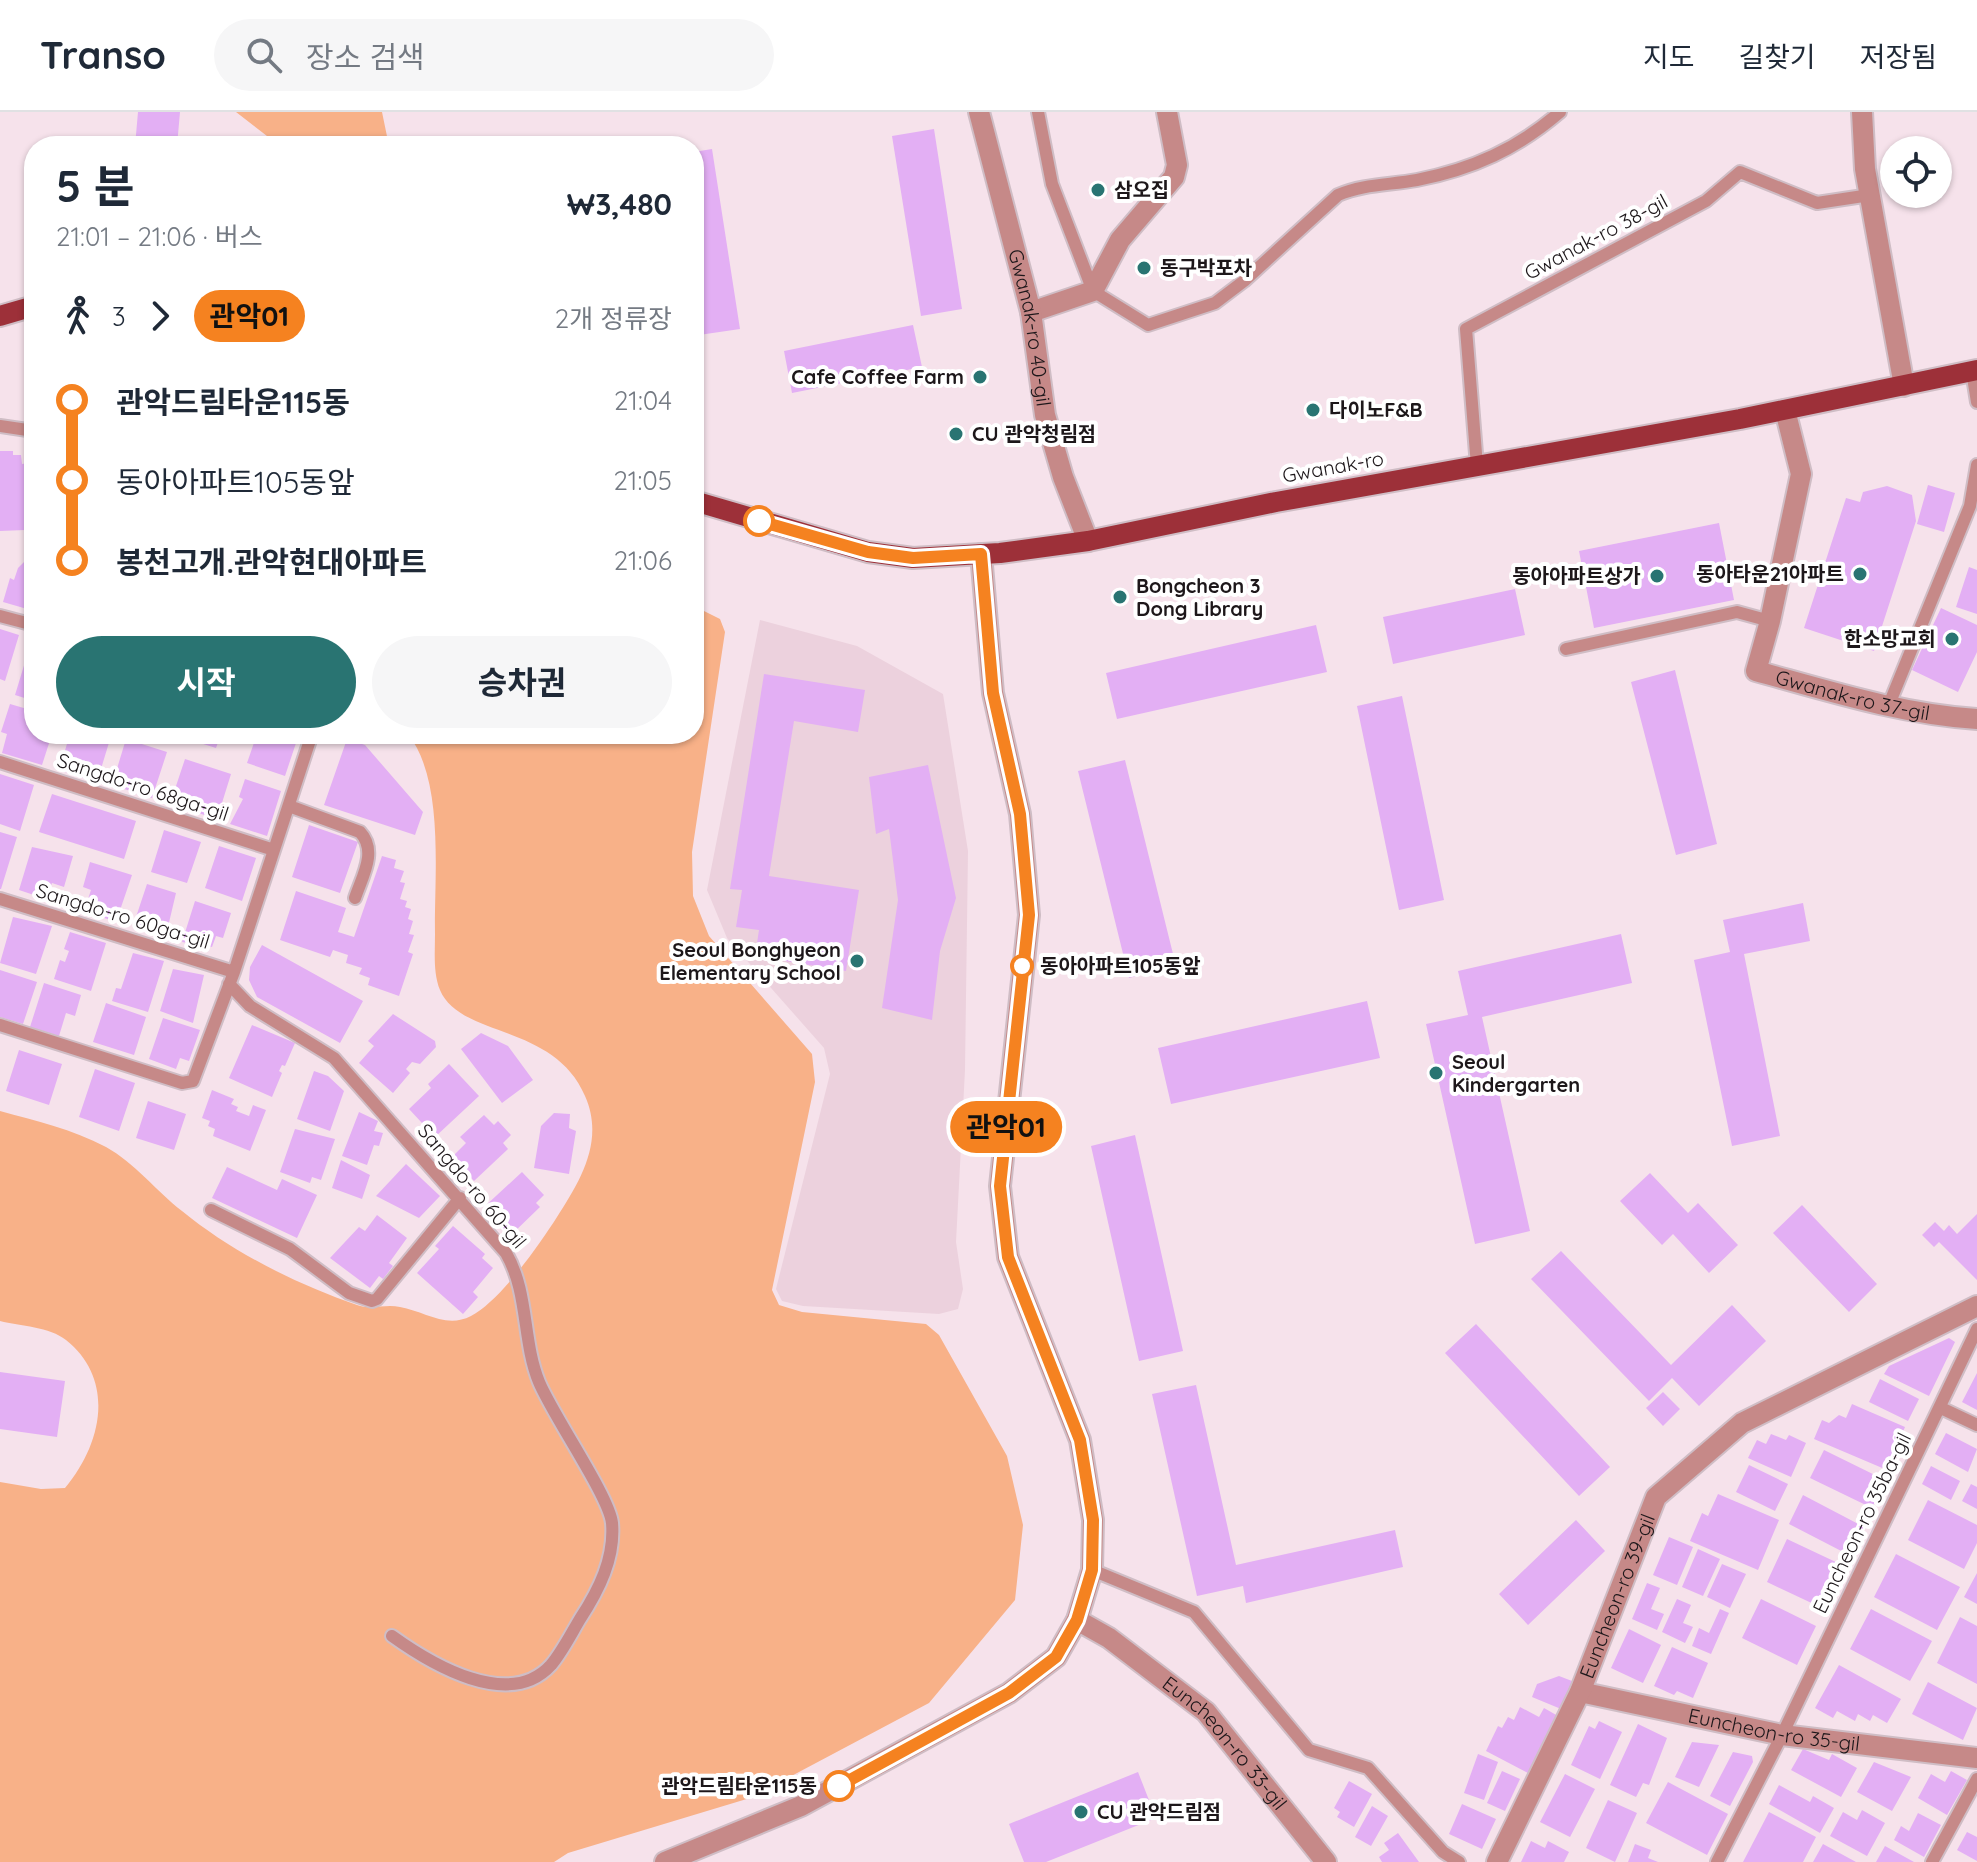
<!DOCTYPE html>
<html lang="ko">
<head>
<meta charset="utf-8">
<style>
	body { margin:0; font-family:Quicksand,"Noto Sans KR",sans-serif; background:#f6f6f7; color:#1f2937; height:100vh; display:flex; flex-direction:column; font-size:30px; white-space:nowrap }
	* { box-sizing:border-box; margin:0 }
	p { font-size:26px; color:#747a83 }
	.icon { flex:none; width:44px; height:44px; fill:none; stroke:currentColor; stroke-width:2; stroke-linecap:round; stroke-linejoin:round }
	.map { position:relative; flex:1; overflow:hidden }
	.details { position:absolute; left:24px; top:24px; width:680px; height:608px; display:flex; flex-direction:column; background:#fff; border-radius:32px; box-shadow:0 2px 6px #0004 }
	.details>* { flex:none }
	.badge { padding:0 16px; border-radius:26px; font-size:28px; line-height:52px }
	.buttons { position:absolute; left:1880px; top:24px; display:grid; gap:16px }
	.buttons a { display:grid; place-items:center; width:72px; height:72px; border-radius:50%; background:#fff; box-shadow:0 2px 6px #0004; font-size:40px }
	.map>.badge { position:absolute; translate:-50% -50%; box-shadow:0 0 0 4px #fff }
	.legs { display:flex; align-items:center; gap:12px; height:88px; padding:0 32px; font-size:26px }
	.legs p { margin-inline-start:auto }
	.headline { display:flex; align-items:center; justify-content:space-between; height:136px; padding:0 32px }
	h1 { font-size:44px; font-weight:700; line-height:60px }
	.primary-button { display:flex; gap:16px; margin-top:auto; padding:16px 32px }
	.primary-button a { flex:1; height:92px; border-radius:48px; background:#297472; color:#fff; font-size:32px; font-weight:700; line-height:92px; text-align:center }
	.primary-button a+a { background:#f6f6f7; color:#1f2937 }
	ul { padding:0 32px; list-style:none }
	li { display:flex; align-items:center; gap:28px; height:80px; font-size:30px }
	li i { display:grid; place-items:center; width:12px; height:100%; margin:0 10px; background:currentColor }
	li i::after { content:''; width:20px; height:20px; margin:-10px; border:6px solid; border-radius:50%; background:#fff }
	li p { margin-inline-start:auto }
	li:first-child i { background:linear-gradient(#0000 50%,currentColor 0) }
	li:last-child i { background:linear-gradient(currentColor 50%,#0000 0) }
	header { display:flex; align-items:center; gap:48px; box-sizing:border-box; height:112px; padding:0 40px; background:#fff; border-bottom:2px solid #e0e1e3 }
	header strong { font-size:38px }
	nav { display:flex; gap:44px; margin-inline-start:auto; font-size:28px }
	.search { width:560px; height:72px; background:#f6f6f7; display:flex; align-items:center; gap:20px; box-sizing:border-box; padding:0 28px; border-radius:44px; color:#747a83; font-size:30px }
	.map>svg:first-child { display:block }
</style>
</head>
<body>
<header>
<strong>Transo</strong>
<div class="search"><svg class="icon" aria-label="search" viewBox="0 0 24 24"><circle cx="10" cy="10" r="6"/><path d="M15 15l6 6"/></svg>장소 검색</div>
<nav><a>지도</a><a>길찾기</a><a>저장됨</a></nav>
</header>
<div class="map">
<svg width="1977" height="1750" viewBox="0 0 1977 1750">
	<rect width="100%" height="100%" fill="#f6e2eb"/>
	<!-- built -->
	<path fill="#ecd1dd" d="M760,508L857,534L943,582L968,739L965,958L956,1130L963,1177L958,1197L939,1202L803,1194L782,1189L776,1177L830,962L824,936L727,826L707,778Z"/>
	<!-- green -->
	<path fill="#f8b188" d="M236,0H382L389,34H264L267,24Z
		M694,494L720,507L725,520L692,740L693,784L709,824L812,942L815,970L772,1178L779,1193L802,1200L926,1212L939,1223L1007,1344L1023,1413L1015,1488L929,1591L750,1686L568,1741L554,1750H0V1370L41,1377L65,1376C102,1332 116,1268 66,1228C50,1215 20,1214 0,1209V999C36,1009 72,1017 106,1035C135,1051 156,1079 182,1099C232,1140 296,1172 357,1193C371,1198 385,1192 400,1195C424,1199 446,1217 471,1204C501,1188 539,1133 557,1105C580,1069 605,1029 585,984C554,911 460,926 440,878C433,861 435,840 435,822C434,764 445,669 408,622H694Z"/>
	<!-- building -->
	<path fill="#e3aff4" d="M138,0H180L177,34H135Z
		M934,17L962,197L921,204L892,24Z
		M712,37L740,217L699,223L694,191V40Z
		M913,213L922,255L792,281L784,239Z
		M0,339H13V343H21L22,352L28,351L31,397L24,398L25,418L0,419Z
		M1928,373L1955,381L1944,420L1917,412Z
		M1887,374L1912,383L1916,409L1874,539L1804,516L1846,386L1860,390L1863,380Z
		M1719,411L1734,488L1594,516L1579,439Z
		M34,440V499L3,490L10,466L14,468L18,456Z
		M1969,455L1977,458V502L1956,495Z
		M1515,477L1525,523L1393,552L1383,505Z
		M1941,496L1977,513V540L1958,580L1912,558Z
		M1316,513L1327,560L1117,607L1106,561Z
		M0,517L19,523L5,569L0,567Z
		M29,537L34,538V589L15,583Z
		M1675,558L1717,732L1676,743L1631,570Z
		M764,562L865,578L858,620L794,609L769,764L859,778L846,859L755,844L759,818L736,815L742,778L730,777Z
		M1402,584L1444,788L1399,798L1357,594Z
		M10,592L34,599V622H52L42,653L2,641L7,622L1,620Z
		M70,622L111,624L97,670L59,658Z
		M186,622H221L216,636L184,626Z
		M257,622H299L285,664L247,651Z
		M126,627L167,640L152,686L112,673Z
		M347,627L365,633L423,700L415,723L324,693Z
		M185,647L231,662L217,707L170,692Z
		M1125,648L1176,854L1129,866L1078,659Z
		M928,653L956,786L940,839L932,908L882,896L898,788L889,717L876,722L869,665Z
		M0,662L34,673L20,719L0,712Z
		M245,667L281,679L267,724L230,712L243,687L239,685Z
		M52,682L136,709L124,747L39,720Z
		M309,713L358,730L340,781L292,765Z
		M164,718L201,730L187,771L151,760Z
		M0,720L17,725L1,777H0Z
		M219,734L256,746L242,789L205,776Z
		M32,735L73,744L64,775L52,771L46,787L19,778Z
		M382,744L396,748L394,756L404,759L400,770L405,771L400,787L407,789L405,795L411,797L408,807L413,809L409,822L414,823L408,840L413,842L399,884L368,873L370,866L359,862L362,856L346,851L348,843L333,838L330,845L280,828L296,779L346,796L338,820L354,825Z
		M90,750L132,763L116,810L84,799L91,778L83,775Z
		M147,772L176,781L167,819L133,814Z
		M195,789L231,801L223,826L216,824L212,835L182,830Z
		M1803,791L1810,829L1744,842L1780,1024L1732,1034L1694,848L1730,840L1723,808Z
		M13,805L52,814L36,862L0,851Z
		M70,820L106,831L91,879L54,867L60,848L65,850L69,839L64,837Z
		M1621,822L1632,871L1482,905L1530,1119L1475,1132L1426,912L1468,903L1458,859Z
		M262,833L363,889L340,931L257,885L249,868L250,855Z
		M133,841L164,849L148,900L112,889L116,876L121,877Z
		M173,857L204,863L193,911L160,899Z
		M0,858L37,870L23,912L0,905Z
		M44,871L81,883L75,904L66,901L59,924L30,915Z
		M1367,889L1380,946L1171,992L1158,936Z
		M106,891L146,905L134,943L93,930Z
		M393,902L435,929L436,935L420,952L412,950L406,957L410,961L393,981L359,951L374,934L368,929Z
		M163,906L200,918L189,949L180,946L176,957L149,947Z
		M252,913L295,931L285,954L282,953L279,959L282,961L272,985L229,966Z
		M481,921L508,934L533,968L502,991L461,937Z
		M19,938L62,952L49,993L6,979Z
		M449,952L479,984L435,1025L409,997L431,976L428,972Z
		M95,957L135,971L119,1019L79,1005Z
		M314,959L328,964L344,979L330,1019L297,1007Z
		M212,978L234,987L231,992L238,995L236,999L249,1004L253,993L266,998L250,1039L213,1024L215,1017L208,1014L210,1009L202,1006Z
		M148,989L186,1002L174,1038L136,1026Z
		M359,1000L378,1009L374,1019L383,1021L379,1034L374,1033L367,1053L342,1044Z
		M554,1001L570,1002L569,1016L576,1019L569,1062L534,1056L541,1014Z
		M484,1003L494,1013L498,1009L511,1023L503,1031L508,1037L474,1069L452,1045L466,1031L460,1025Z
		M295,1017L335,1027L321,1068L312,1065L310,1071L280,1060Z
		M1135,1023L1183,1239L1139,1249L1091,1034Z
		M341,1048L370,1063L362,1087L332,1076Z
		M406,1052L440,1084L419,1106L376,1084Z
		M227,1055L277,1078L282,1067L317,1083L297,1126L212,1086Z
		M522,1060L544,1083L536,1091L540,1095L510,1124L483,1096Z
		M1650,1061L1688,1101L1698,1091L1738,1133L1709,1161L1673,1122L1662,1133L1620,1089Z
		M1802,1093L1877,1172L1849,1200L1773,1121Z
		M1977,1102V1168L1939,1130L1934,1135L1922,1123L1935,1110L1944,1119L1949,1113L1957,1122Z
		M377,1103L407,1126L389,1151L393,1154L383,1167L379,1164L370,1176L330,1146L359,1115L365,1119Z
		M453,1114L485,1142L482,1146L493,1156L473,1180L478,1185L463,1202L417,1161L439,1137L435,1134Z
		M1561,1139L1671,1253L1732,1193L1766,1229L1699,1294L1672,1266L1649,1289L1531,1167Z
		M1476,1212L1610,1355L1579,1384L1445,1241Z
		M1949,1226L1955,1230L1929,1284L1884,1262L1889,1254Z
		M0,1260L65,1269L57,1325L0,1317Z
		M1977,1261V1298L1962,1290Z
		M1880,1267L1919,1287L1908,1309L1869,1290Z
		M1196,1273L1236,1453L1395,1418L1403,1455L1246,1491L1243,1474L1197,1484L1152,1282Z
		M1663,1280L1680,1297L1663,1314L1646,1296Z
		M1852,1292L1905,1315L1887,1358L1814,1327L1822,1308L1829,1311L1839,1303L1846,1306Z
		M1946,1321L1977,1337L1968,1360L1935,1342Z
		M1771,1322L1786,1328L1789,1323L1806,1331L1791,1365L1748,1346L1757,1328L1766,1332Z
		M1824,1338L1885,1368L1872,1396L1810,1366Z
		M1749,1353L1788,1372L1775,1399L1736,1380Z
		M1931,1354L1960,1369L1951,1388L1922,1372Z
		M1971,1372L1977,1375V1397L1962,1389Z
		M1718,1382L1779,1408L1758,1458L1690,1429L1702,1401L1708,1404Z
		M1803,1383L1864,1415L1849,1443L1789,1412Z
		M1928,1388L1977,1413V1431L1964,1457L1908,1428Z
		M1576,1408L1605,1439L1528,1513L1499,1482Z
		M1669,1425L1693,1435L1677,1473L1653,1463Z
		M1787,1427L1840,1452L1820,1495L1767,1470Z
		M1698,1437L1720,1447L1703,1484L1682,1475Z
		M1896,1442L1960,1475L1937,1518L1874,1485Z
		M1722,1452L1746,1462L1730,1496L1707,1485Z
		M1977,1461V1492L1964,1485Z
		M1647,1471L1660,1476L1651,1497L1664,1502L1657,1518L1632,1507Z
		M1677,1487L1691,1493L1683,1511L1693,1515L1685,1531L1662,1520Z
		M1761,1487L1816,1514L1797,1553L1742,1526Z
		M1720,1497L1729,1501L1711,1542L1692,1534L1699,1516L1709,1521Z
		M1871,1497L1932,1529L1910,1569L1850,1537Z
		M1960,1505L1977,1514V1572L1937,1551Z
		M1629,1517L1661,1533L1643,1571L1611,1556Z
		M1672,1535L1708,1551L1693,1586L1677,1579L1674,1583L1654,1574Z
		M1839,1553L1901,1587L1887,1611L1873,1603L1870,1609L1858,1602L1855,1609L1837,1599L1833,1606L1815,1596Z
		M1559,1564L1572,1569L1561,1597L1532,1585L1537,1572Z
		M1928,1570L1977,1596L1963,1628L1912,1602Z
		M1520,1595L1539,1605L1544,1596L1558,1604L1528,1661L1486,1639L1498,1614L1502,1616L1508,1605L1514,1608Z
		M1599,1609L1622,1620L1600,1667L1571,1653L1589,1614L1595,1617Z
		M1638,1612L1667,1626L1649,1673L1643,1671L1636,1685L1610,1673Z
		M1692,1630L1719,1633L1699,1675L1675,1665Z
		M1803,1637L1829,1648L1832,1642L1857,1656L1841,1685L1791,1658Z
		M1733,1640L1752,1644L1753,1650L1730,1694L1710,1684Z
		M1478,1642L1498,1650L1484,1688L1464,1681Z
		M1874,1650L1911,1665L1892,1699L1857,1680Z
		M1502,1659L1520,1667L1505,1699L1487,1691Z
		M1951,1659L1967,1668L1947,1703L1918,1686L1931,1662L1945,1670Z
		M1138,1660L1156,1706L1046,1750H1024L1009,1712Z
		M1565,1662L1595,1677L1570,1725L1540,1710Z
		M1349,1669L1372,1682L1354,1715L1337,1705L1340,1700L1334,1696Z
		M1668,1670L1728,1702L1707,1743L1646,1711Z
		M1779,1673L1810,1690L1813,1684L1834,1696L1820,1721L1769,1692Z
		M1608,1688L1637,1701L1615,1750L1586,1736Z
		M1462,1692L1496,1707L1482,1737L1449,1722Z
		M1372,1694L1388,1704L1371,1734L1355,1725Z
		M1862,1698L1885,1711L1867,1744L1830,1724L1843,1700L1857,1708Z
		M1769,1700L1816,1725L1803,1750H1743Z
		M1918,1701L1941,1713L1924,1745L1894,1728L1901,1714L1909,1719Z
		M1967,1720L1977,1725V1749L1957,1738Z
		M1398,1721L1419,1750H1382L1379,1745L1389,1738L1384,1731Z
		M1531,1729L1545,1736L1548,1729L1569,1740L1564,1750H1521Z
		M1635,1732L1651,1738L1648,1746L1658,1750H1628Z
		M1823,1732L1856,1750H1813Z
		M1885,1734L1914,1750H1876Z"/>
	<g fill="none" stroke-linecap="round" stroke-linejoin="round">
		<!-- service casing -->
		<g stroke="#cfbdc5" stroke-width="16">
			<path id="service" d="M1038,0L1052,72L1093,179L1148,213L1215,191L1244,169L1338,83C1363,72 1390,73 1417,68C1473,57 1517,37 1560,0
				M1972,259L1977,290
				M0,314L34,319
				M1477,354L1466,217L1706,89L1740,60L1817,91L1870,83
				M0,504L34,513
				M1566,537L1737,500L1770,509
				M1888,595L1970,394L1977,353
				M0,650L274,738
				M289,694L360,720C378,739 362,765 355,786
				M0,787L234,860
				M229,872L250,894L334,946L506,1141C529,1181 522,1228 539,1270C553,1304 609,1384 612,1411C615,1446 599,1478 580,1507C571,1522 562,1540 551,1553C509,1599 431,1552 392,1524
				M0,913L182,971L193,969L234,860L312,622
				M211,1098L290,1137L349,1181L372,1189L377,1187L460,1086
				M1941,1296L1977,1313
				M1092,1458L1194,1500L1309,1638L1368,1656L1443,1740L1459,1750
				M1717,1750L1782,1623L1977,1217
				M1932,1750L1977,1667"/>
		</g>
		<!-- minor casing -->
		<g stroke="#cfbdc5" stroke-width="24">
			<g id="minor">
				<path d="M1862,0L1865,57L1904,274"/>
				<path d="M1031,200L1093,179L1120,128L1174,65L1177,53L1167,0"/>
				<path id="s1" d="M1785,298L1801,362L1770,509L1756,559C1829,579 1901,602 1977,607"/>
				<path id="s2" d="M1077,1508L1109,1526L1206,1600L1326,1750"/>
				<path id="s3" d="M1580,1580L1782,1623L1977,1646"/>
				<path id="s4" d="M1497,1750L1580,1580L1656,1385L1742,1311L1977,1194"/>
			</g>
		</g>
		<!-- tertiary casing -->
		<g stroke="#cfbdc5" stroke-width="24">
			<g id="tertiary">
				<path id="s5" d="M979,0L1031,200L1045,303L1063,365L1088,429"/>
				<path d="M665,1750L801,1694L1009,1581L1056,1545L1077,1508L1092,1458L1093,1408L1080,1328L1008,1145L1000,1074L1029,803L1020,702L993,581L981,442"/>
			</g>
		</g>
		<!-- primary casing -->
		<g stroke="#cfbdc5" stroke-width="24">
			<path id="primary" d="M0,204L34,194
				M694,389L868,440L913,446L1000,441L1088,429L1276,390L1740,307L1977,258"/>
		</g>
		<!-- service -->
		<use href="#service" stroke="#c68988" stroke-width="12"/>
		<!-- minor -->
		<use href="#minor" stroke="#c68988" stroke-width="20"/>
		<!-- tertiary -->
		<use href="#tertiary" stroke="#c68988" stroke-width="20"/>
		<!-- primary -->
		<use href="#primary" stroke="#9d3039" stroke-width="20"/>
	</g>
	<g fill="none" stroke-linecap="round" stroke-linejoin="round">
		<!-- line-1 casing -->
		<g stroke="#fff" stroke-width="18">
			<path id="line-1" d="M759,409L868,440L913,446L981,442L993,581L1020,702L1029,803L1000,1074L1008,1145L1080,1328L1093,1408L1092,1458L1077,1508L1056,1545L1009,1581L839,1674"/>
		</g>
		<!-- line-1 -->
		<use href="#line-1" stroke="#f58220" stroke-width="12"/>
	</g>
	<!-- markers -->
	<g fill="#297472" stroke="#fff" stroke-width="3">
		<circle cx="1098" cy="78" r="8"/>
		<circle cx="1144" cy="156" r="8"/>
		<circle cx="980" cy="265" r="8"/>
		<circle cx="1313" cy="298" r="8"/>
		<circle cx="956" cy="322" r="8"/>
		<circle cx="1860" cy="462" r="8"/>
		<circle cx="1657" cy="464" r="8"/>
		<circle cx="1120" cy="485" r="8"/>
		<circle cx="1952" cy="527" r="8"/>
		<circle cx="857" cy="849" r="8"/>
		<circle cx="1436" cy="961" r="8"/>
		<circle cx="1081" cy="1700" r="8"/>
	</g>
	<g fill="#fff" stroke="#f58220" stroke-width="4">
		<circle cx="759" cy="409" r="14"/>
		<circle cx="1022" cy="854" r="10"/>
		<circle cx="839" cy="1674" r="14"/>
	</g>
	<g text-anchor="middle" stroke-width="8" stroke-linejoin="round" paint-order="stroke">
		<!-- poi labels -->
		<g font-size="20" font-weight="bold" fill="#1d171a" stroke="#fff" text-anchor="start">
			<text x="1114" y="85">삼오집</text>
			<text x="1160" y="163">동구박포차</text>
			<text x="964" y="272" text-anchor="end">Cafe Coffee Farm</text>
			<text x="1329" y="305">다이노F&amp;B</text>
			<text x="972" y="329">CU 관악청림점</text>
			<text x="1844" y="469" text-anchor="end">동아타운21아파트</text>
			<text x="1641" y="471" text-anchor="end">동아아파트상가</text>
			<text x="1136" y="481">Bongcheon 3<tspan x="1136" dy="23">Dong Library</tspan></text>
			<text x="1936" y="534" text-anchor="end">한소망교회</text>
			<text x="841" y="845" text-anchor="end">Seoul Bonghyeon<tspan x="841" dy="23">Elementary School</tspan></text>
			<text x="1452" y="957">Seoul<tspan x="1452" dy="23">Kindergarten</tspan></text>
			<text x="1097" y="1707">CU 관악드림점</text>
		</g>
		<!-- street labels -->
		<g font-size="20" fill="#1d171a" stroke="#fff">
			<text transform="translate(1596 125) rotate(-28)" y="7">Gwanak-ro 38-gil</text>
			<text dy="7" stroke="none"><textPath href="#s5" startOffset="222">Gwanak-ro 40-gil</textPath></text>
			<text transform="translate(1333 355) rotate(-10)" y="7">Gwanak-ro</text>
			<text dy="7" stroke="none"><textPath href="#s1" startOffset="368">Gwanak-ro 37-gil</textPath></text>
			<text transform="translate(143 675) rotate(18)" y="7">Sangdo-ro 68ga-gil</text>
			<text transform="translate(123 804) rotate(17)" y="7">Sangdo-ro 60ga-gil</text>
			<text transform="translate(472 1074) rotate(50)" y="7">Sangdo-ro 60-gil</text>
			<text transform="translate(1862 1411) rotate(-64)" y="7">Euncheon-ro 35ba-gil</text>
			<text dy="7" stroke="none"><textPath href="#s4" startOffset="292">Euncheon-ro 39-gil</textPath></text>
			<text dy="7" stroke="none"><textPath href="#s3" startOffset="198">Euncheon-ro 35-gil</textPath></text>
			<text dy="7" stroke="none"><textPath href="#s2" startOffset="194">Euncheon-ro 33-gil</textPath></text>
		</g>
		<!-- stop labels -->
		<g font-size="20" font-weight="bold" fill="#1d171a" stroke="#fff" text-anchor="start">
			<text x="1040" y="861">동아아파트105동앞</text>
			<text x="817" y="1681" text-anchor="end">관악드림타운115동</text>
		</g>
	</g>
</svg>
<div class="buttons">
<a><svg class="icon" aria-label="locate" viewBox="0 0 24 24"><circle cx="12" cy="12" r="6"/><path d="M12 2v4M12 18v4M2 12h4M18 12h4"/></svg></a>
</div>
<b class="badge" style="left:1006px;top:1015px;background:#f58220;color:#111">관악01</b>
<section class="details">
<div class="headline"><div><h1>5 분</h1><p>21:01 – 21:06 · 버스</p></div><b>₩3,480</b></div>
<div class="legs"><svg class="icon" aria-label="walk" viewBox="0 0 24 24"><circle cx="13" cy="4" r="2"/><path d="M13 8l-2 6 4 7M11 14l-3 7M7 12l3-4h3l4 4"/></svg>3<svg class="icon" aria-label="forward" viewBox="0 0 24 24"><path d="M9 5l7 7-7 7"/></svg><b class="badge" style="background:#f58220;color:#111">관악01</b><p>2개 정류장</p></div>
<ul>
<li><i style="color:#f58220"></i><b>관악드림타운115동</b><p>21:04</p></li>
<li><i style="color:#f58220"></i><span>동아아파트105동앞</span><p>21:05</p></li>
<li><i style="color:#f58220"></i><b>봉천고개.관악현대아파트</b><p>21:06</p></li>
</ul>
<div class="primary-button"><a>시작</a><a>승차권</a></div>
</section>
</div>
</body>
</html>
